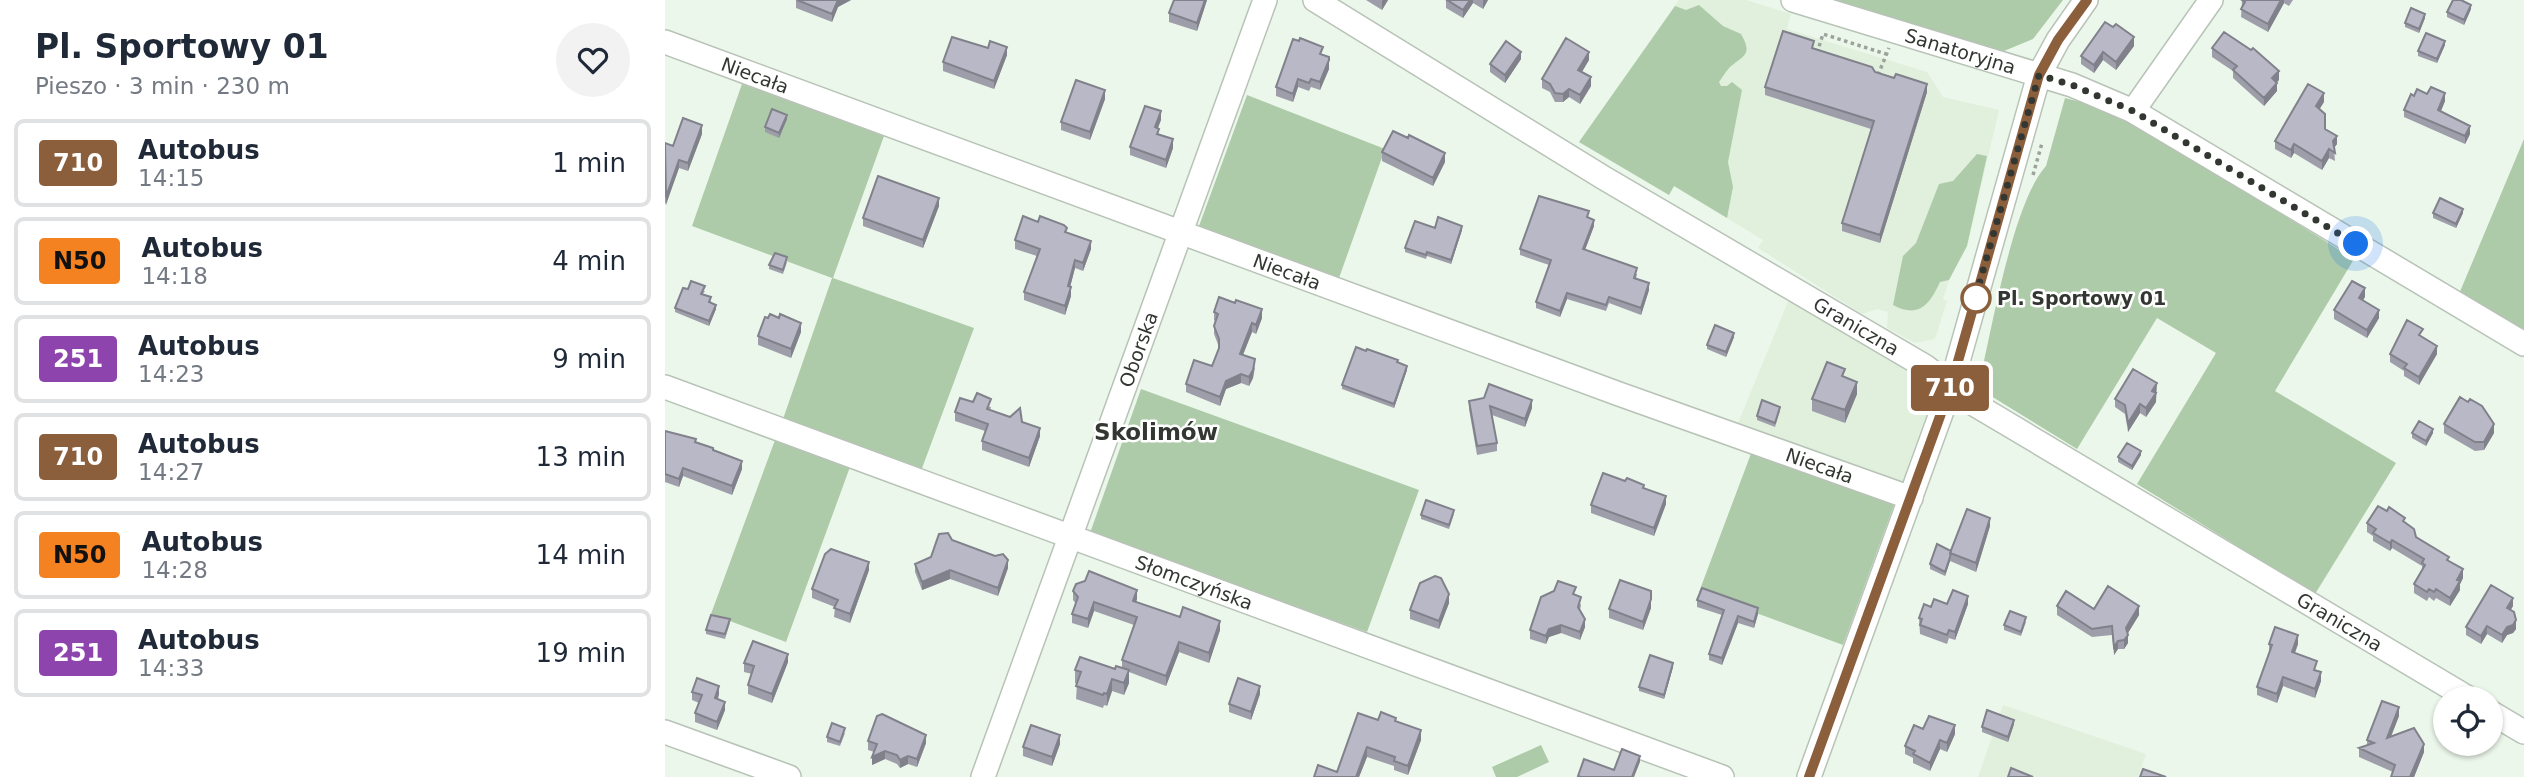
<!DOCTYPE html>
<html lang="pl">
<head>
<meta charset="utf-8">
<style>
	body { margin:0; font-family:"DejaVu Sans",sans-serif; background:#f2f2f3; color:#1f2937; height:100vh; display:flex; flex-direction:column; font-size:26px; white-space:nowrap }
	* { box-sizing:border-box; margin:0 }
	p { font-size:23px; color:#747a83 }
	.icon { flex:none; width:38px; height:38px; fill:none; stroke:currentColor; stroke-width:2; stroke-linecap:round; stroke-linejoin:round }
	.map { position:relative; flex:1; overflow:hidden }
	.drawer { display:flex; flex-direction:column; background:#fff; width:665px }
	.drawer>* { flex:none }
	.badge { padding:0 14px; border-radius:5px; font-size:24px; line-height:46px }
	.fabs { position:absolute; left:1768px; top:686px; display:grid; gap:14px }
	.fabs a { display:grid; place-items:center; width:70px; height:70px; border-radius:50%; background:#fff; box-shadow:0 2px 5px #0004; font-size:35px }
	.you { position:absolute; width:35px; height:35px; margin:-18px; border:5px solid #fff; border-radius:50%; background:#1a73e8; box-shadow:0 0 0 10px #1a73e833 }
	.map>.badge { position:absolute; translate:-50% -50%; box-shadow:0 0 0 4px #fff }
	.round { display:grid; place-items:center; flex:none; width:74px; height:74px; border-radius:37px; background:#f2f2f3 }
	.head { display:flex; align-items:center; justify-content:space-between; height:119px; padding:0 35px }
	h1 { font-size:33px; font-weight:700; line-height:52px }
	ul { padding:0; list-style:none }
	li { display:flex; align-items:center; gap:21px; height:88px; margin:0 14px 10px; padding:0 21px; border:4px solid #e0e1e3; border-radius:10px }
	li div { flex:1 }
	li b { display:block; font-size:26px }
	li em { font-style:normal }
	li .badge { min-width:77px; font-weight:700; text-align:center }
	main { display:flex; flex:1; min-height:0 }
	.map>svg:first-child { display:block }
</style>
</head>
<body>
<main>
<section class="drawer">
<div class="head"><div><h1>Pl. Sportowy 01</h1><p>Pieszo · 3 min · 230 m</p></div><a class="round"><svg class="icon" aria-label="heart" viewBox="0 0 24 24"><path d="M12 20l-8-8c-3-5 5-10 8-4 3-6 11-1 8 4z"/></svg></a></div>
<ul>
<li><span class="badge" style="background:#8b5e3c;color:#fff">710</span><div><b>Autobus</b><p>14:15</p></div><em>1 min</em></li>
<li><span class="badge" style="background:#f58220;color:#111">N50</span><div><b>Autobus</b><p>14:18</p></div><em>4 min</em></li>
<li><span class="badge" style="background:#8e44ad;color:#fff">251</span><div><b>Autobus</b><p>14:23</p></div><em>9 min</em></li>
<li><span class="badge" style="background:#8b5e3c;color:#fff">710</span><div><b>Autobus</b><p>14:27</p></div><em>13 min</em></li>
<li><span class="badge" style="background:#f58220;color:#111">N50</span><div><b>Autobus</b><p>14:28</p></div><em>14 min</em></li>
<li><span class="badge" style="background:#8e44ad;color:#fff">251</span><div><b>Autobus</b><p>14:33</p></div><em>19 min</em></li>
</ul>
</section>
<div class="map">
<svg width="1859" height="777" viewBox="0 0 1859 777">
	<rect width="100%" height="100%" fill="#ecf7eb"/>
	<!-- built -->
	<path fill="#e0f0dd" d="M1014,0H1081L1126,14L1122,29L1262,72L1278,97L1334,110L1302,246L1284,280L1278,299L1282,301L1270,339L1250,343L1222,328L1223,312L1212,309L1197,314L1093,248L1098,240L1062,218L1009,186L1004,195L914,142Z
		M1124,299L1271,387L1237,483L1073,423Z
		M1338,705L1481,754L1473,777H1313Z"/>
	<!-- green -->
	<path fill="#adcba8" d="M1161,0H1398L1368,39L1339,51Z
		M1034,5L1058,26L1076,34C1088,55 1079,55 1065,67C1061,71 1057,78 1054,82L1056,86H1062L1067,82L1077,90L1063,162L1068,187L1062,218L1009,186L1004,195L914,142L1010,6L1021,10Z
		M77,84L219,136L168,278L309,328L256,471L118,419L167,278L27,226Z
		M582,95L720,149L674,278L534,226Z
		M1400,98L1451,111L1689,259L1610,391L1731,463L1650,594L1472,484L1551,353L1492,318L1412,449L1313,388C1326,335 1347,203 1381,166Z
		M1859,139V333L1794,294Z
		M1312,154L1322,156L1302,246L1284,280L1275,282C1265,304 1254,319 1228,305L1238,256L1251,243L1274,184L1288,181Z
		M476,389L754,490L702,632L425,533Z
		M110,440L185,467L121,642L46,614Z
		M1087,451L1230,502L1178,645L1034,592Z
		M876,745L884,762L852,777H831L827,767Z"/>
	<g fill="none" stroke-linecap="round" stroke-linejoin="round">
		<!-- minor casing -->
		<g stroke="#b8c3b7" stroke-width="26">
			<g id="minor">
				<path id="s1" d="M650,0L939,178L1261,367L1309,404L1803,698"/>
				<path id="s2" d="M1128,0L1407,85L1468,111L1859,344"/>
				<path id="s3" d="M0,42L954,394L1246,498"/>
				<path d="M1468,111L1546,0"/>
				<path id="s4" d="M0,387L1057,777"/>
				<path d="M1825,712L1859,732"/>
				<path d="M0,732L124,777"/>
				<path id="s5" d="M318,777L600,0"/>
				<path d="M1144,777L1286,386L1374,75L1393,40L1421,0"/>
			</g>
		</g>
		<!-- path -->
		<path stroke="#9ba39a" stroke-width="3.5" stroke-dasharray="3.5 3.5" stroke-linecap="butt" d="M1152,53L1158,34L1221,54
			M1213,75L1224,48
			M1368,175L1377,143"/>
		<!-- minor -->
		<use href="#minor" stroke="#fff" stroke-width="23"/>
	</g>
	<!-- wall -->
	<path fill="#9e9eaa" d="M131,0H186L173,7L167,22L131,8Z
		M542,0L532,31L504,22V13Z
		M701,0H723L717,10Z
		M781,0H823L818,9L808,3L798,18L781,8Z
		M1577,0H1628L1624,6L1619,3L1603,32L1576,17Z
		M1806,9L1799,25L1782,17V12Z
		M1760,18L1754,33L1740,27V23Z
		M1780,45L1772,63L1753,56V51Z
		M1469,46L1451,70L1438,60L1429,73L1416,64V56Z
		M1547,48L1614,80L1612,82V91L1599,106L1568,78V71L1547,57Z
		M1149,49L1262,92L1215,243L1177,231V223L1206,129L1100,95V87Z
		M342,55L329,89L278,71V62Z
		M658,55L664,69L655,90L646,87L644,91L633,87L628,102L611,96V87Z
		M856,59L840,83L825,72V64Z
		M924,60L917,72L926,86L915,104L904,97L898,102H890L885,92L877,88V79Z
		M1749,96L1780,101L1776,111L1805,134L1800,144L1739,117V110Z
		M440,99L425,140L396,130V122Z
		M1659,102L1654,109L1660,129L1672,144L1669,148L1670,161L1664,158L1657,170L1629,153L1626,158L1610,149V141Z
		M122,119L114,138L100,132V127Z
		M496,120L492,128L494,134L508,148L501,168L465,155V147Z
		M37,134L23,171L14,168L0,205V143L8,146Z
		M717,152L780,162L768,186L717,161Z
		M274,206L258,248L198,226V218Z
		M1768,213H1798L1791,228L1768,218Z
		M924,218L929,226L920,250L972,274L971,279L984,290L976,315L944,303L941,311L902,299L895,317L871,308V302L884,265L855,255V249Z
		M770,228L797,230L786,264L762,256L761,259L740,252V248Z
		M402,233L426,249L418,271L410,268L405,287L406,296L400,315L359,300V292L372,256L350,249V240Z
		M122,262L118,274L104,269V265Z
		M23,289L40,291L38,294L46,301V303L51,309L44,326L10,312V308Z
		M1700,297L1698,300L1714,318L1702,338L1669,319V310Z
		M549,312L597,318L591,334L587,332L578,355L590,368L588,378L584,386L576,383L561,389L555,406L521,392V384L547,366L554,347L549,334V326L550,321L549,320Z
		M136,332L126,358L93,345V336Z
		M1069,337L1061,357L1042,349V345Z
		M1758,337L1772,354L1754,385L1739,376V371L1725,362V354Z
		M733,363L742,370L729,408L677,389V385Z
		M1180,377L1192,394L1180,423L1147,411V399Z
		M1492,392L1491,394V402L1481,417L1475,413L1463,432L1460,414L1450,407V399Z
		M804,401L867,408L860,427L827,415L832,443V451L812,455L804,409Z
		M308,402L326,407L325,410L357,422L375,436L364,467L317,450V441L320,431L290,421V412Z
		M1803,402L1829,433L1819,450L1810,451L1779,433V424Z
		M1115,411L1110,427L1092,420V416Z
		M0,431L31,442L48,451L77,469L67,495L18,476L14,487L0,482Z
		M1747,433H1768L1761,446L1747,438Z
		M1476,455L1467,470L1453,462V457Z
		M979,488L1001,504L989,536L926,513V505Z
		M789,514L784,529L756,519V515Z
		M1702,523H1740L1751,537L1784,561L1798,578L1795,584V590L1785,606L1771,598L1769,601L1764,597L1762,601L1749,593V584L1757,572V566L1727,548L1725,551L1708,541V536L1702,532Z
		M1325,526L1311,572L1285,561L1280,576L1265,569V564Z
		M287,540L343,568L333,596L285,579L257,590L250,572V564L266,557Z
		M204,570L185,623L169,617L170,607L147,598V589Z
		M408,591L472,599L471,602L555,630L544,663L514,652L501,686L464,672V683L459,695L447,691L442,706L439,705L438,708L411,699L412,684L410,683V670L450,669L457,667V660L469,625L429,611L423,628L407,623V614L411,604L408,600Z
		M911,595L916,605L915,610L920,627L915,640L896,633L884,637L881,644L865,639V630Z
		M1032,600L1093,614L1089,628L1073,623L1057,665L1044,660V654L1057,615L1032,607Z
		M784,603L774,629L745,619V610Z
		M1282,604H1303L1290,640L1284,638L1282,644L1255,634L1254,618L1266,607Z
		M1392,606L1429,609L1474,615L1463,633V643L1459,649H1453L1449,655L1447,635L1427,637L1392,615Z
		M1848,606L1846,610L1851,629L1848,633L1842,635L1837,643L1822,634L1816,644L1801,635V627Z
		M986,608L978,630L944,618V609Z
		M1361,622L1356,636L1339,630V625Z
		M65,623L60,639L41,634V630Z
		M1604,644H1633L1630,653L1652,671L1656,681L1650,698L1618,686L1612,703L1592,695V687L1604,653Z
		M123,662L107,703L83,694V685L87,674L79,672V663Z
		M1008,667L999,699L974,691V687Z
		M27,692L54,694L53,699L60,710L52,730L30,722V713L34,703L27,700Z
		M595,694L586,720L564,712V704Z
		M1734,716L1726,737L1759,752L1749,777H1726L1728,772L1694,757V748L1702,745V740Z
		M713,720L731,722L756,740L743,775L729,770V766L702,757L694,777H649L672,772Z
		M1349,724L1343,742L1317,732V727Z
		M180,733L175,746L162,742V737Z
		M1290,734L1282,752L1275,749L1265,771L1248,763V758L1240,754V746Z
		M203,741L261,743L252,767L243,764L235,768L232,764L220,759L207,765L209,752L203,750Z
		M395,744L387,766L358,756V747Z"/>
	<!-- shaded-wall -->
	<path fill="#81818b" d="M173,0H186L173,7L167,22V14Z
		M540,0H542L532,31V23Z
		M718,0H723L717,10V1Z
		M805,0H808V3L798,18V10Z
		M818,0H823L818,9Z
		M1616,0H1619V3L1603,32V24Z
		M1806,5V9L1799,25V20Z
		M1760,14V18L1754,33V29Z
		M1469,37V46L1451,70V62Z
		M1780,41V45L1772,63V59Z
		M342,47V55L329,89V81Z
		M856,52V59L840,83V75Z
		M924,52V60L913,78V70Z
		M1438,52V60L1429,73V65Z
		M664,60V69L655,90V82Z
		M1614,71V80L1607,87V78Z
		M926,77V86L915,104V95Z
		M633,79V87L628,102V94Z
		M1612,83V91L1599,106V98Z
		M1262,84V92L1215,243V235Z
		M904,89V97L898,102V94Z
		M440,90V99L425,140V132Z
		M1659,93V102L1651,115V106Z
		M1780,93V101L1773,118V110Z
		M496,111V120L490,136V127Z
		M122,115V119L114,138V133Z
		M37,125V134L23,171V163Z
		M1805,126V134L1800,144V136Z
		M1672,136V144L1668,149V141Z
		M508,139V148L501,168V160Z
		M1629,144V153L1626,158V150Z
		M1664,149V158L1657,170V161Z
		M780,153V162L768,186V178Z
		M14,160V168L1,205V197Z
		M274,198V206L258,248V240Z
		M1798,209V213L1791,228V224Z
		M929,220V226L918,255V249Z
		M797,226V230L786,264V260Z
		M426,241V249L418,271V263Z
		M410,260V268L403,295V286Z
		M984,283V290L976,315V308Z
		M406,287V296L400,315V306Z
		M1700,288V297L1694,306V298Z
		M902,293V299L895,317V311Z
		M51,305V309L44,326V321Z
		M597,309V318L591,334V325Z
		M1714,310V318L1702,338V330Z
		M136,323V332L126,358V349Z
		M587,323V332L575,362V354Z
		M1069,333V337L1061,357V352Z
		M1772,346V354L1754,385V377Z
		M590,359L588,378L584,386V377Z
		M742,366V370L729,408V404Z
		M576,374V383L561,389L555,406V397L561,381Z
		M1192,382V394L1180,423V410Z
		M1492,383L1491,402L1481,417V408L1487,391Z
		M867,400V408L860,427V419Z
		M1475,404V413L1463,432V423Z
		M1829,424V433L1819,450V442Z
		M375,428V436L364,467V458Z
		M1768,429V433L1761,446V441Z
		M1476,451V455L1467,470V466Z
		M77,461V469L67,495V486Z
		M18,468V476L14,487V479Z
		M1001,496V504L989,536V528Z
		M1325,518V526L1311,572V563Z
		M1727,540V548L1725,551V543Z
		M1285,557V561L1280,576V572Z
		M343,560V568L333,596V588Z
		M204,562V570L185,623V614Z
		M1798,569V578L1795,584V590L1785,606V598Z
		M285,570V579L257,590V582Z
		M472,590V599L468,611V601Z
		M784,594V603L774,629V621Z
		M1303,596V604L1290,640V632Z
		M1848,598V606L1842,616V608Z
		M986,599V608L978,630V622Z
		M429,602V611L423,628V619Z
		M1474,606V615L1461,636V628Z
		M1093,608V614L1089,628V622Z
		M1073,616V623L1057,665V658Z
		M920,619V627L915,640V632Z
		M1851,620V629L1848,633L1842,635L1837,643V635L1842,627Z
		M555,621V630L544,663V653Z
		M896,625V633L884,637L881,644V636L884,629Z
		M1822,626V634L1816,644V636Z
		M1463,635V643L1459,649V640Z
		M1633,635V644L1627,660V652Z
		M1453,641V649L1449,655V647Z
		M514,642V652L501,686V676Z
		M123,654V662L107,703V694Z
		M1008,663V667L999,699V695Z
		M464,670V683L459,695V683Z
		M1656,672V681L1650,698V689Z
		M1618,677V686L1612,703V694Z
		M447,679V691L442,706V694Z
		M54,686V694L50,707V698Z
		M595,686V694L586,720V712Z
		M60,702V710L52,730V722Z
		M1734,707V716L1722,746V738Z
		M1349,720V724L1343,742V737Z
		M1290,725V734L1282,752V743Z
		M756,730V740L743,775V766Z
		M261,735V743L252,767V759Z
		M395,735V744L387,766V757Z
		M1275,740V749L1265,771V763Z
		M1759,744V752L1749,777H1745Z
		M702,747V757L694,777H691Z
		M220,751V759L207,765V757Z
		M243,756V764L235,768V760Z
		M975,756V762L969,777H967Z"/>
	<!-- building -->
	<path fill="#b8b8c6" stroke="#81818b" stroke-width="2" d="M132,0H173L167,14Z
		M509,0H540L532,23L504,13Z
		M782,0H805L798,10Z
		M1577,0H1616L1603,24L1576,9L1580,2Z
		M1788,0H1796L1806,5L1799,20L1782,12Z
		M1746,8L1760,14L1754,29L1740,23Z
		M1440,22L1448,27L1451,24L1469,37L1451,62L1438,52L1429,65L1416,56Z
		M1118,31L1149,41L1147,48L1207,67L1210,72L1229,78L1231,74L1262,84L1215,235L1177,223L1209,121L1100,87Z
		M1559,32L1586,50L1588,48L1614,71L1607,78L1612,83L1599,98L1568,70L1572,66L1547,48Z
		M1761,33L1780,41L1772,59L1753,51Z
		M287,37L323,48L325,41L342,47L329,81L278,62Z
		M635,38L658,47L655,54L664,57V60L655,82L646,79L644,83L633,79L628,94L611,87L628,39L634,41Z
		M901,38L924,52L913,70L926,77L915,95L904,89L898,94L890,93L885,84L877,79Z
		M841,41L856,52L840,75L825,64Z
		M411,80L440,90L425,132L396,122Z
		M1643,84L1659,93L1651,106L1660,114V129L1672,136L1668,141L1670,153L1664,149L1657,161L1629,144L1626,150L1610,141Z
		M1766,87L1780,93L1773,110L1805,126L1800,136L1739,110L1746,94L1749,96L1752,89L1762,94Z
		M480,106L496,111L490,127L494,129L492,134L508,139L501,160L465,147Z
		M107,109L122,115L114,133L100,127Z
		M18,118L37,125L23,163L14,160L1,197L0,143L8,146Z
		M728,131L743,138L744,135L780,153L768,178L717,152Z
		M213,176L274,198L258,240L198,218Z
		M874,196L924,211L922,217L929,220L918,249L972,268L969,278L984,283L976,308L944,297L941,305L902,293L895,311L871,302L886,260L855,249Z
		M1775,198L1798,209L1791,224L1768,213Z
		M358,216L373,222L375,216L399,225L402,228L400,232L426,241L418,263L410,260L403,286L406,287L400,306L359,292L375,249L350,240Z
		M773,217L797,226L786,260L762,252L761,255L740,248L750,221L770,228Z
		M110,253L122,257L118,270L104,265Z
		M26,281L40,286L36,294L46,297L44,302L51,305L44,321L10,308L18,288L23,289Z
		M1687,281L1700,288L1694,298L1714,310L1702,330L1669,310Z
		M554,297L570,303L571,300L597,309L591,325L587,323L575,354L590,359L588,370L584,377L576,374L561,381L555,397L521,384L529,360L547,366L554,348V339L549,326L553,314L549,312Z
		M105,314L114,318L115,314L136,323L126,349L93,336L100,317L103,318Z
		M1742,320L1758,329L1754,335L1772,346L1754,377L1739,368L1742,364L1725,354Z
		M1050,325L1069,333L1061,352L1042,345Z
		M691,347L701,351L702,349L733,360L732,362L742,366L729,404L677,385Z
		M1162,362L1180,369L1177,376L1192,382L1180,410L1147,399Z
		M1468,369L1492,383L1487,391L1491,393L1481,408L1475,404L1463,423L1460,405L1450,399Z
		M824,384L867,400L860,419L825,406L832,443L812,446L804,401L819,398Z
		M312,393L326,399L322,409L345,417L355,408L357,422L375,428L364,458L317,441L323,424L290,412L295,398L308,402Z
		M1795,397L1803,402L1805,399L1817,406L1829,424L1819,442H1810L1779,424Z
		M1097,400L1115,407L1110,423L1092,416Z
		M1754,421L1768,429L1761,441L1747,433Z
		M0,431L31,439L30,442L48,448V450L77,461L67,486L18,468L14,479L0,474Z
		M1462,443L1476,451L1467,466L1453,457Z
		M938,473L960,481L962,478L979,485L978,488L1001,496L989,528L926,505Z
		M761,500L789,510L784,525L756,515Z
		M1713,506L1722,511L1724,507L1740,518L1738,521L1749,529L1751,537L1784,557L1782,560L1798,569L1792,580L1795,581L1785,598L1771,589L1769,592L1764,589L1762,592L1749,584L1760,565L1757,563L1759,559L1727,540L1725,543L1708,533L1711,529L1702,523Z
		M1302,509L1325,518L1311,563L1285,553Z
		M283,533L287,540L330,556L338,554L343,560L333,588L285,570L257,582L250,564L266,557L274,534Z
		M1272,544L1286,551L1285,557L1280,572L1265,564Z
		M166,549L204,562L185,614L169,608L173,600L147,589L160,554Z
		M424,571L472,590L468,601L515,617L518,607L555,621L544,653L514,642L501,676L457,660L472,617L429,602L423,619L407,614L413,597L408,591L411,584L420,581Z
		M770,576L776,578L784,594L774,621L745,610L755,583Z
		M955,580L986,591V599L978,622L944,609Z
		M893,581L911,587L908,594L916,597L913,607L920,619L915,632L896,625L884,629L881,636L865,630L876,597L889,591Z
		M1826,585L1848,598L1842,608L1849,612L1851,620L1848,625L1842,627L1837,635L1822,626L1816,636L1801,627Z
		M1443,586L1474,606L1461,628L1463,635L1459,640L1453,641L1449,647L1447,626L1427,629L1392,606L1401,591L1429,609Z
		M1037,588L1093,608L1089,622L1073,616L1057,658L1044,654L1059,610L1032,600Z
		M1288,590L1303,596L1290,632L1284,630L1282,635L1255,625L1257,619L1254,618L1259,604L1266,607L1269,599L1282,604Z
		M1345,611L1361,617L1356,632L1339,625Z
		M46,615L65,619L60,634L41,630Z
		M1610,627L1633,635L1627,652L1652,661L1649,670L1656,672L1650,689L1618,677L1612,694L1592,687L1607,645L1604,644Z
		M88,641L123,654L107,694L83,685L89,666L79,663Z
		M985,655L1008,663L999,695L974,687Z
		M415,657L450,669L451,666L464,670L459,683L447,679L442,694L439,693L438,695L411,686L416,672L410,670Z
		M32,678L54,686L50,698L60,702L52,722L30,713L37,695L27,692Z
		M573,678L595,686L586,712L564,704Z
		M1717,701L1734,707L1722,738L1749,728L1759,744L1745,777H1726L1730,765L1694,748L1709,743L1702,740Z
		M1322,710L1349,720L1343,737L1317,727Z
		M716,712L731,718L730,721L756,730L743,766L729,761L730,757L702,747L691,777H649L653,765L672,772L693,713L713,720Z
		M217,714L261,735L252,759L243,756L235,760L232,755L220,751L207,757L212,744L203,741L212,716Z
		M1264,716L1290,725L1282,743L1275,740L1265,763L1248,754L1250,751L1240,746L1249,725L1258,729Z
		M167,723L180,728L175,742L162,737Z
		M366,725L395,735L387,757L358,747Z
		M957,749L975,756L967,777H916L913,776L919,759L949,770Z
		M1346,768L1368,777H1343Z
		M1478,769L1501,777H1475Z"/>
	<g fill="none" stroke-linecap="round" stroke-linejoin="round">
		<!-- line casing -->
		<g stroke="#fff" stroke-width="16">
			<path id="line" d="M1144,777L1286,386L1374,75L1393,40L1422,0"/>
		</g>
		<!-- line -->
		<use href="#line" stroke="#8b5e3c" stroke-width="10"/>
		<!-- walk -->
		<path stroke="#333732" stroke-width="7" stroke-dasharray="0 12.6" d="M1311,298L1309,302L1374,75L1407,85L1468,111L1691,244"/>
	</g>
	<!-- markers -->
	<circle fill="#fff" stroke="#8b5e3c" stroke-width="3.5" cx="1311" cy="298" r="14"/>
	<g text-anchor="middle" stroke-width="5" stroke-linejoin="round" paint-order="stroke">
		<!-- street labels -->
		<g font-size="19" fill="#333732" stroke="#fff">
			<text dy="7" stroke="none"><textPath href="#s2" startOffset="175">Sanatoryjna</textPath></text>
			<text dy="7" stroke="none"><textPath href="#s3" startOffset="96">Niecała</textPath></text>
			<text dy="7" stroke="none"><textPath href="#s3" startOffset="663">Niecała</textPath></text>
			<text dy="7" stroke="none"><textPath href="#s1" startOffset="632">Graniczna</textPath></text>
			<text dy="7" stroke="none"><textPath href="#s5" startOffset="455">Oborska</textPath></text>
			<text dy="7" stroke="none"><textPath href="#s3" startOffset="1230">Niecała</textPath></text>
			<text dy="7" stroke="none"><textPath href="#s4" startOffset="564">Słomczyńska</textPath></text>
			<text dy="7" stroke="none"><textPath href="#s1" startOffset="1199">Graniczna</textPath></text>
		</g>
		<!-- stop labels -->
		<g font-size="19" font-weight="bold" fill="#333732" stroke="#fff" text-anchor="start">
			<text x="1332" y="305">Pl. Sportowy 01</text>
		</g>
		<!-- quarter labels -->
		<g font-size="23" font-weight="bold" fill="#333732" stroke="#fff">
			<text x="491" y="440">Skolimów</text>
		</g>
	</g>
</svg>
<div class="fabs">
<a><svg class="icon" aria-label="locate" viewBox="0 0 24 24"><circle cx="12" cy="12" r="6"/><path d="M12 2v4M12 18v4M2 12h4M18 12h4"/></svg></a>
</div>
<div class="you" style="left:1691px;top:244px"></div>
<b class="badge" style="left:1285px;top:388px;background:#8b5e3c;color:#fff">710</b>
</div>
</main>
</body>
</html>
